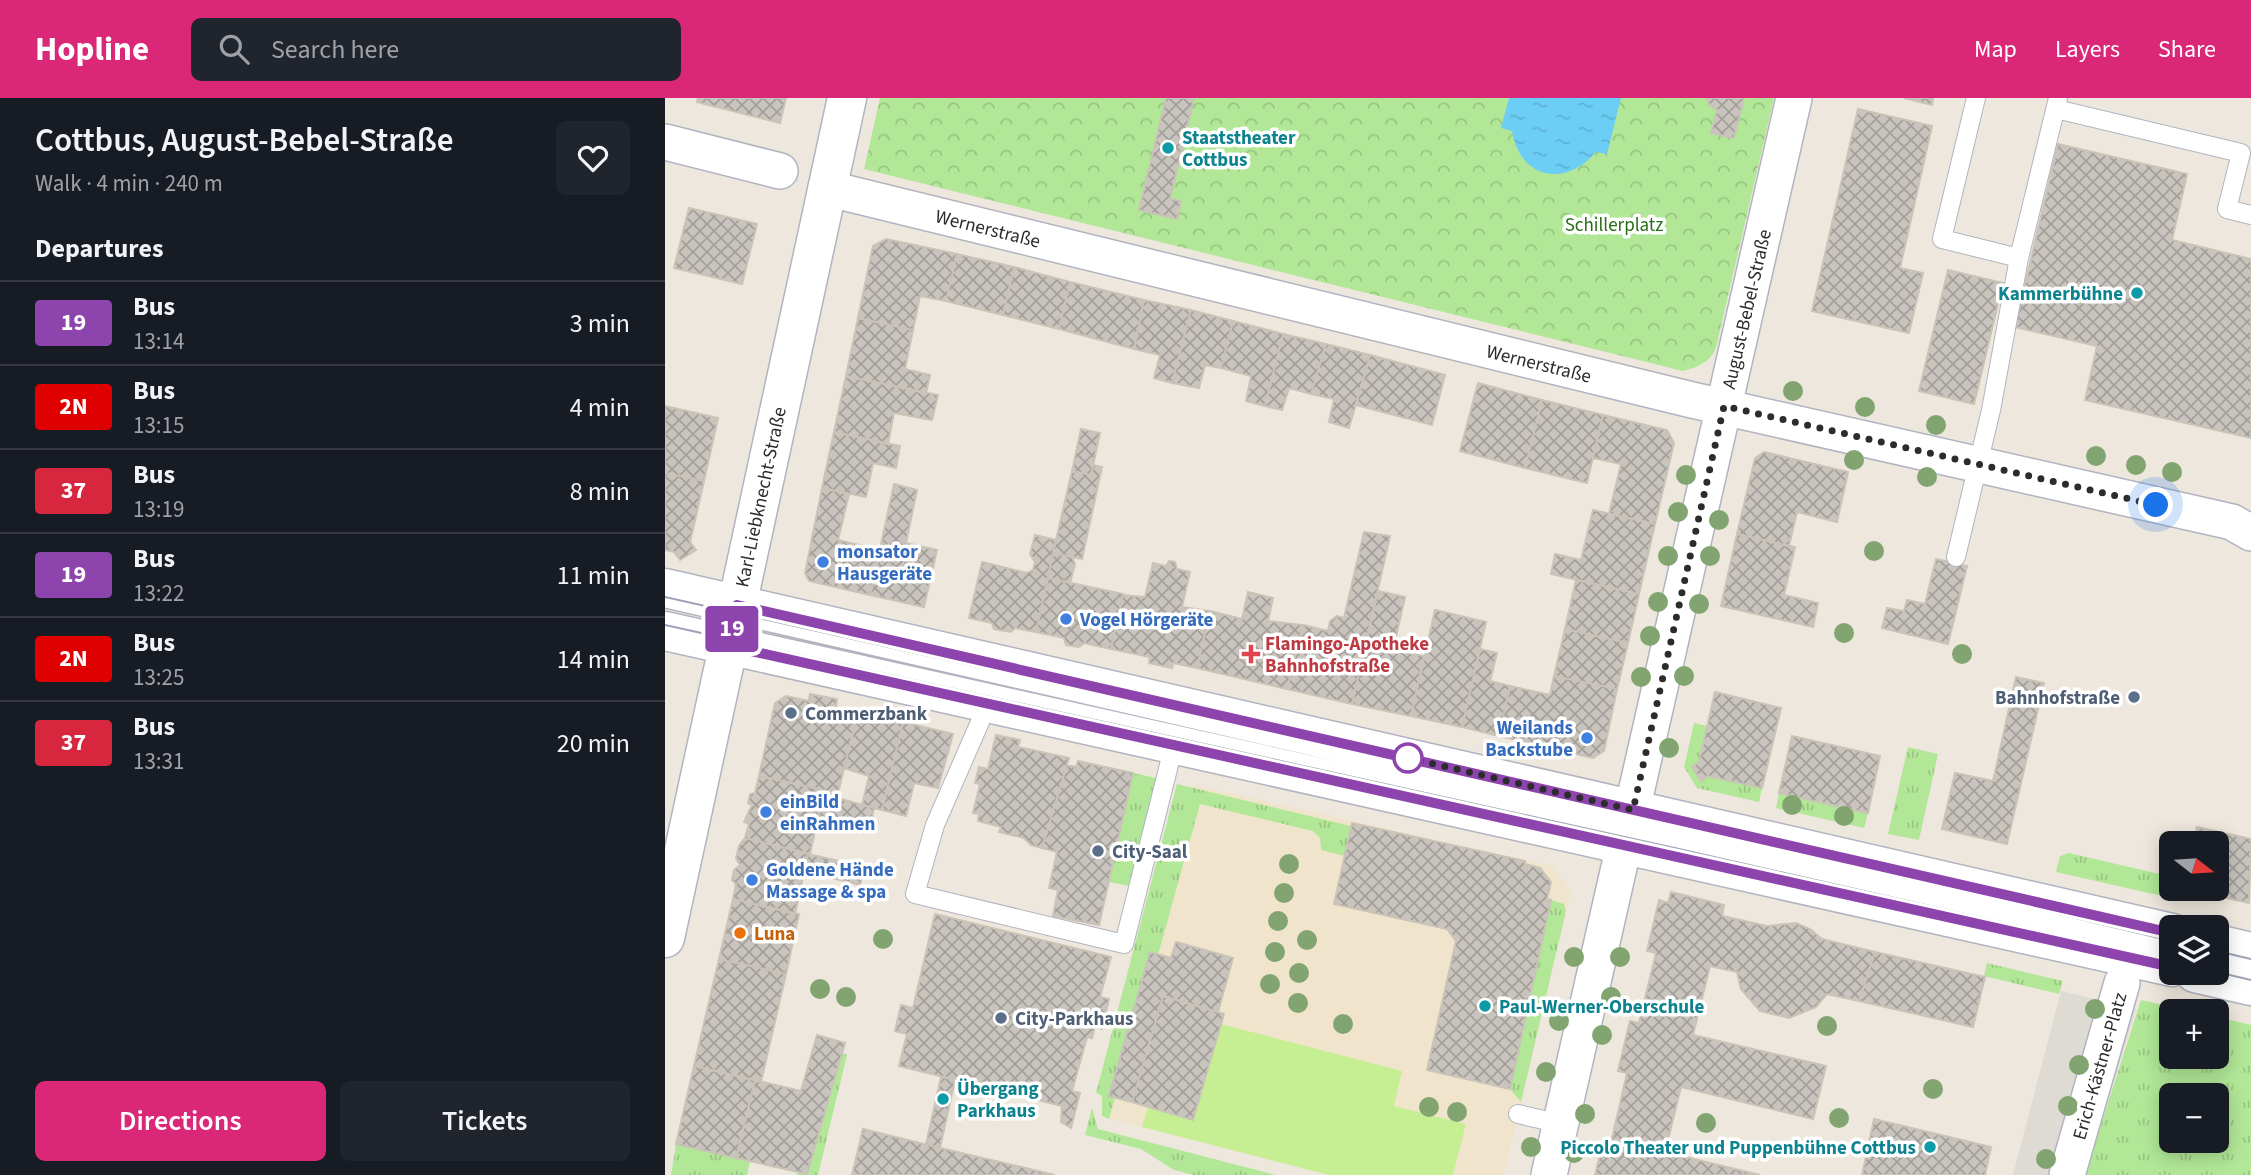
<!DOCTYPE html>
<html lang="en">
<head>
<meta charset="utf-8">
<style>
	body { margin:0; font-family:"Source Sans 3",sans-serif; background:#20242c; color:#f1f3f6; height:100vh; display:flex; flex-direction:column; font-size:26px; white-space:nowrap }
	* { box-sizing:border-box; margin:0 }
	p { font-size:23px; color:#9ea1a6 }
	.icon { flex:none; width:38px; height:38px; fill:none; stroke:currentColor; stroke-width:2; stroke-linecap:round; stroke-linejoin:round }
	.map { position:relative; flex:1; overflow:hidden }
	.side { display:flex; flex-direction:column; background:#171b24; width:665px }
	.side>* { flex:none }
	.badge { padding:0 14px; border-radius:5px; font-size:24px; line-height:46px }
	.needle { width:46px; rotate:107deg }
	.tools { position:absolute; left:1494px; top:733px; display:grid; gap:14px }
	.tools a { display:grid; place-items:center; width:70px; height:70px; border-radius:10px; background:#171b24; box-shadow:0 4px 18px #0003; font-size:35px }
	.you { position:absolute; width:35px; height:35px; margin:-18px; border:5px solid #fff; border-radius:50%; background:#1a73e8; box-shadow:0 0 0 10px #1a73e833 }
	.map>.badge { position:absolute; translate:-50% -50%; box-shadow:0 0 0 4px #fff }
	h2 { padding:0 35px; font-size:26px; line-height:63px }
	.round { display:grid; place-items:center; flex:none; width:74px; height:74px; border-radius:10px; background:#20242c }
	.summary { display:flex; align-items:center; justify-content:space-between; height:119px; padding:0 35px }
	h1 { font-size:33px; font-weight:600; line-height:52px }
	.cta { display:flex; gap:14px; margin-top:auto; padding:14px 35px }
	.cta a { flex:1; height:80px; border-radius:10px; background:#db2777; color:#fff; font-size:28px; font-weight:600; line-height:80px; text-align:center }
	.cta a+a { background:#20242c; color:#f1f3f6 }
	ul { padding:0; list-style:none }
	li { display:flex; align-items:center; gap:21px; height:84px; padding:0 35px; border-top:2px solid #363941 }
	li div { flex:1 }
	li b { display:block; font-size:26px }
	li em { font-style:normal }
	li .badge { min-width:77px; font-weight:700; text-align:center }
	header { display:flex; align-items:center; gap:42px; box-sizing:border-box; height:98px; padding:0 35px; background:#db2777; color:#fff }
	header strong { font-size:33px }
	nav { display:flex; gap:38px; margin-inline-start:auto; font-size:24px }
	.search { width:490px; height:63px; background:#20242c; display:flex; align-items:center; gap:18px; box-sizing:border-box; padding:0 24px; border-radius:10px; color:#9ea1a6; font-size:26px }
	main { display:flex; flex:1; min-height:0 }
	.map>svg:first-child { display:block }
</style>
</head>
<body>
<header>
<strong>Hopline</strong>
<div class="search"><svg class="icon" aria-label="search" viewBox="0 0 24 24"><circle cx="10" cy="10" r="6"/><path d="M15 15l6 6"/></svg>Search here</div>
<nav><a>Map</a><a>Layers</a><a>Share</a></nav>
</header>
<main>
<section class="side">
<div class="summary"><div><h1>Cottbus, August-Bebel-Straße</h1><p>Walk · 4 min · 240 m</p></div><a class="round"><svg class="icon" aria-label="heart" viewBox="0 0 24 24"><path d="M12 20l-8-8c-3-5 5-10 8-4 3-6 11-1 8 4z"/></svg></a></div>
<h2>Departures</h2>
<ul>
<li><span class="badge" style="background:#8e44ad;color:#fff">19</span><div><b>Bus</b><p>13:14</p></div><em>3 min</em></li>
<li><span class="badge" style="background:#df0101;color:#fff">2N</span><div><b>Bus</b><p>13:15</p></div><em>4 min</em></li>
<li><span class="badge" style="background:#d7263d;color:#fff">37</span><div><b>Bus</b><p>13:19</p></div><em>8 min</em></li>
<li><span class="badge" style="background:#8e44ad;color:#fff">19</span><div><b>Bus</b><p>13:22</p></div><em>11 min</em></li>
<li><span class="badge" style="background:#df0101;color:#fff">2N</span><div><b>Bus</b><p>13:25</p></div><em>14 min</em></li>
<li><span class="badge" style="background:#d7263d;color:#fff">37</span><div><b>Bus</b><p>13:31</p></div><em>20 min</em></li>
</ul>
<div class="cta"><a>Directions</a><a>Tickets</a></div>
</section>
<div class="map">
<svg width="1586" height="1077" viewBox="0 0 1586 1077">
	<defs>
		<pattern id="grass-tufts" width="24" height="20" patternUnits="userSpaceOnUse" patternTransform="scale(1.75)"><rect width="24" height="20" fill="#b1e797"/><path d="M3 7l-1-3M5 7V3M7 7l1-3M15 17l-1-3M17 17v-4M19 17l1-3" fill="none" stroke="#98c682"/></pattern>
		<pattern id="forest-crowns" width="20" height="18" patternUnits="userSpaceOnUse" patternTransform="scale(1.75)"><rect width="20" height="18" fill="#b1e797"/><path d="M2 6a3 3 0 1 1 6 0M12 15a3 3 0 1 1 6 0" fill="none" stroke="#98c682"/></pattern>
		<pattern id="water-ripples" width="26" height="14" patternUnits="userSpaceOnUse" patternTransform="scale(1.75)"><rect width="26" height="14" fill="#6ccef4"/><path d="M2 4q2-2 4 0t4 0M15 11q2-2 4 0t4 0" fill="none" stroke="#5eb1d1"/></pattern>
		<pattern id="building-cross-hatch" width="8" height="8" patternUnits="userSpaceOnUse" patternTransform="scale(1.75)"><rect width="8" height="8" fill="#c9c4bd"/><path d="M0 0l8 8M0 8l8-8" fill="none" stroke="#a39f9a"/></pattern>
	</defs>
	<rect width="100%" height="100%" fill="#eee7dd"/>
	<!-- education -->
	<path fill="#f0e5cc" d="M529,687L888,768L906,794L839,1077H664L437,1018Z"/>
	<!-- grass -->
	<path fill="url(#grass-tufts)" fill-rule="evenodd" d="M1029,625L1042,628L1034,664L1027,669L1043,678L1097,690L1094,704L1032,690L1019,669Z
		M1243,649L1273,656L1254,742L1223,736Z
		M468,675L491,680L464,788L444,784Z
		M512,686L686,728L680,758L656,752L655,740L648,733L535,706L493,857L485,854L444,997L450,999L444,1021L437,1018V998L431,995Z
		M1114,695L1203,715L1199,730L1111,710Z
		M1404,755L1503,778L1508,791L1506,800L1391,774L1395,758Z
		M886,802L899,806L901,813L856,1004L845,991Z
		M1322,865L1398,883L1394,896L1319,878Z
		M1476,902L1527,913L1507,914V959H1552V919L1586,927V1077H1420ZM1507,998H1552V1043H1507Z
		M177,955L182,957L153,1077H132L133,1073L142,1075Z
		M427,1010L433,1031L611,1077H529L509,1072L476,1051L420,1037Z
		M11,1046L85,1064L82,1077H6Z"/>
	<!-- forest -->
	<path fill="url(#forest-crowns)" d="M215,0H1109L1051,250C1045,264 1033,269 1018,273L199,71Z"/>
	<!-- pitch -->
	<path fill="#c6ee93" d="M556,926L737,973L729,1008L801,1026L788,1077H664L477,1029L483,1009L528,1022Z"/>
	<!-- plaza -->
	<path fill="#dedad4" d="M1396,893L1471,911L1420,1077H1348Z"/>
	<!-- water -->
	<path fill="url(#water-ripples)" d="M844,0H956L942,56L931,54C900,90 855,81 847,33L836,30Z"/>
	<!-- building -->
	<path fill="url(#building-cross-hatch)" stroke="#cac3b7" stroke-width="2" d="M33,0H121L115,25L32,4Z
		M501,0H529L505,101L516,103L512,121L474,112Z
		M1042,0H1079L1069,40L1046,35L1052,12L1044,7Z
		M1239,0H1268L1267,7Z
		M1193,11L1267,28L1235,170L1258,175L1244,235L1147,213Z
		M1393,46L1522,76L1507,142L1586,161V340L1420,302L1432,248L1350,229Z
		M24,110L92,126L77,186L9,170Z
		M221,141L292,156L281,203L255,198L248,232L193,220L208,148Z
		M292,156L349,169L338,217L281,203Z
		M349,169L405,184L394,231L338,217Z
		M1283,172L1338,185L1309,306L1254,293Z
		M405,184L479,202L469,251L394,231Z
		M479,202L526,212L507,285L489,280L495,257L469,251Z
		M526,212L568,223L556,270L540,267L534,290L507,285Z
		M193,220L248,232L240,271L265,277L261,295L181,278Z
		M568,223L618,236L600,308L581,303L586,278L556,270Z
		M618,236L661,246L646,296L624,290L617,312L600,308Z
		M661,246L705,257L684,330L664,324L669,301L646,296Z
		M705,257L780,277L767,327L691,307Z
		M181,278L273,297L267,322L229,315L223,346L169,334Z
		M813,285L877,302L860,370L795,353Z
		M877,302L938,317L922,385L860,370Z
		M0,308L53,320L39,383L0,375Z
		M938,317L1002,332L1009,345L990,426L944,416L956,366L928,360Z
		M416,331L435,335L426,377L407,373Z
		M169,334L235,348L231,370L208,365L201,399L157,390Z
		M1099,354L1183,374L1172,424L1132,414L1124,448L1072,436L1090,360Z
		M428,367L437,369L417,461L388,455L407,373L426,377Z
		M0,375L39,383L25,444L31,452L15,462L9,454L0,452Z
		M229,386L252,392L241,445L272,452L259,509L205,497Z
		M157,390L184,396L173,442L215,452L205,497L144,483L140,475Z
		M928,412L990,426L974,496L886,476L890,456L916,462Z
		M699,434L725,438L687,606L622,591L638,527L663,533L665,523L672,518L679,520Z
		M1072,436L1130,449L1119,497L1153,505L1148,529L1056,508Z
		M370,437L391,442L371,534L350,530L346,534L329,531L327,525L304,520L317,464L362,475L368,472L370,464L365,456Z
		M388,455L407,459L410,466L405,485L383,480Z
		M1271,461L1302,468L1283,546L1217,530L1222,510L1239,513L1242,502L1260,506Z
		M504,463L510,464L512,471L525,474L517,509L545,513L532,570L508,565L507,570L484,565L485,559L446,551L458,497L480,499L488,465L501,468Z
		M383,480L458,496L446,551L419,545L414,549L401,547L399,540L371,534Z
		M911,482L974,496L963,545L900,531Z
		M713,493L740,499L728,552L759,558L746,618L687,606Z
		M583,494L608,500L603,523L638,527L622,591L532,570L545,513L577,521Z
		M770,512L821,524L797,629L746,618Z
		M900,531L963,545L952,591L889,578Z
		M815,551L832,555L825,583L845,588L834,638L797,629Z
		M889,578L952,591L939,653L928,660L834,638L845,588L885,597Z
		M1351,579L1379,585L1342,746L1277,731L1290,675L1328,683Z
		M1050,594L1116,610L1097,690L1043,678L1036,683L1027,669L1034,664Z
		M145,596L172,601L171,609L193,614L172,699L158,696L159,692L94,678L110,605L121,598L144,603Z
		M193,614L238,624L217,712L197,707L204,678L179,670Z
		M238,624L288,636L273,690L249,685L241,718L217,712Z
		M331,637L355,642L353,649L404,660L377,750L366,747L359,740L334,734L336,729L313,723L314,716L308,715L315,686L310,685L314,669L323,671Z
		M1127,638L1215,658L1203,715L1114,695Z
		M413,663L468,675L434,827L388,818L393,792L384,790L392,754L377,750L402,667L411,669Z
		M94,678L159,692L145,756L80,740L84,726L79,724L87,707L83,705L85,696L90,695Z
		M158,696L209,710L205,731L153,718Z
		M687,725L860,763V766L875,770L886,784L882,801L886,802L845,991L762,972L791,843L782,831L669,806Z
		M1532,729L1586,741L1584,805L1521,791H1552V746H1528Z
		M80,740L143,756L130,816L68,801L71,786L67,782L69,772L75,767L71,760L74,748Z
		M143,756L200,769L195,787L139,773Z
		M1006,794L1059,807L1057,818L1102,828L1131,825L1145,831L1157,841L1210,854L1194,903L1162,896L1151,909L1124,920L1095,913L1076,891L1072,874L1045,868L1028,937L1161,968L1148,1021L1016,989L1000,1054L1095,1077H930L938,1043L946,1045L962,975L953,973L965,923L974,925L991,855L982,853L994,802L1003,805Z
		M68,801L134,816L121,876L54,861Z
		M270,816L446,859L435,899L444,901L437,931L430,929L427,940L422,939L407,993L415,995L406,1030L396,1024L397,1008L234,968L242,936L230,933L236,907L248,910Z
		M511,844L568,860L553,914L498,898L467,1004L444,998L485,854L506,860Z
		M1210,854L1320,879L1308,929L1194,903Z
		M54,861L121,876L96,984L29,968Z
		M498,898L559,916L528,1022L467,1004Z
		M152,937L180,945L142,1076L71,1060L90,982L136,993Z
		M29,968L90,982L71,1060L11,1046Z
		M276,979L290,982L275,1050L261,1046Z
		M1209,1021L1326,1049L1320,1077H1197Z
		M198,1031L275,1050L390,1077H187Z"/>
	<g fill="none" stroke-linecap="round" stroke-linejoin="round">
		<!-- lane casing -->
		<g stroke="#b1b4c0" stroke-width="20">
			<path id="lane" d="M1311,0L1277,141L1354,160
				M1391,11L1576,55L1562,111L1586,117
				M1291,459L1326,312L1354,160L1393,0
				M319,605L315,624L270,727L250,796L459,846L509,647
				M853,1016L896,1026"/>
		</g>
		<!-- street casing -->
		<g stroke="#b1b4c0" stroke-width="38">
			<path id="street" d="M0,44L115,73
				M161,90L1027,302L1567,424L1586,435
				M884,1077L1129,0
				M1402,1077L1457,885"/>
		</g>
		<!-- secondary casing -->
		<g stroke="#b1b4c0" stroke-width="41">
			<path id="secondary" d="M0,490L1507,835
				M0,533L1507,869
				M0,840L182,0
				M1552,846L1586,854
				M1530,875L1586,888"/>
		</g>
		<!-- lane -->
		<use href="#lane" stroke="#fff" stroke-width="18"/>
		<!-- street -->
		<use href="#street" stroke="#fff" stroke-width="35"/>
		<!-- secondary -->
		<use href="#secondary" stroke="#fff" stroke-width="38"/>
		<!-- tram -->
		<path stroke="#9fa2b7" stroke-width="2" d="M0,499L1054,735L1507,843
			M0,527L1014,751L1507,863
			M1552,853L1586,861
			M1552,874L1586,882"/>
	</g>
	<!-- trees -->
	<g fill="#81a470">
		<circle cx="1128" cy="293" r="10"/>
		<circle cx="1200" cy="309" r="10"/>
		<circle cx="1271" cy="327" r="10"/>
		<circle cx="1431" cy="358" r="10"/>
		<circle cx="1189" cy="362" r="10"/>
		<circle cx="1471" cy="367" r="10"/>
		<circle cx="1507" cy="374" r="10"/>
		<circle cx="1021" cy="377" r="10"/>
		<circle cx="1262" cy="379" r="10"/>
		<circle cx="1013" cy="414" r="10"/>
		<circle cx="1054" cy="422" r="10"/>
		<circle cx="1209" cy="453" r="10"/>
		<circle cx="1003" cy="458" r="10"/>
		<circle cx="1045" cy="458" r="10"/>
		<circle cx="993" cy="504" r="10"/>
		<circle cx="1034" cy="506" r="10"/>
		<circle cx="1179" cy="535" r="10"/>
		<circle cx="985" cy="538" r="10"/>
		<circle cx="1297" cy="556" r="10"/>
		<circle cx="1019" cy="578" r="10"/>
		<circle cx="976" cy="579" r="10"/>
		<circle cx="1004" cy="650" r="10"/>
		<circle cx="1127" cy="707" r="10"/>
		<circle cx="1179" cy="718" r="10"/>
		<circle cx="624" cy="766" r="10"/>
		<circle cx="619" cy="795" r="10"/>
		<circle cx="613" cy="823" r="10"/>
		<circle cx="218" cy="841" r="10"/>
		<circle cx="642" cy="842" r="10"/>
		<circle cx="610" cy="854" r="10"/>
		<circle cx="909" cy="859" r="10"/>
		<circle cx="955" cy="859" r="10"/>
		<circle cx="634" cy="875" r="10"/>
		<circle cx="605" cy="886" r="10"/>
		<circle cx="155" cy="891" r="10"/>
		<circle cx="181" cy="899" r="10"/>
		<circle cx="946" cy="899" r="10"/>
		<circle cx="633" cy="905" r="10"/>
		<circle cx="1430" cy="911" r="10"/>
		<circle cx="894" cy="923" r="10"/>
		<circle cx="678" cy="926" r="10"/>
		<circle cx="1162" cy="928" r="10"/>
		<circle cx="937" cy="937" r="10"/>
		<circle cx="1414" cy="967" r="10"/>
		<circle cx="881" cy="974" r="10"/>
		<circle cx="1268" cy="991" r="10"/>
		<circle cx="1403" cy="1008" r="10"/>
		<circle cx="764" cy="1009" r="10"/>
		<circle cx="792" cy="1014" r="10"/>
		<circle cx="920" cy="1016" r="10"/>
		<circle cx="1174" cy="1020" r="10"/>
		<circle cx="1041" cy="1025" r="10"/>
		<circle cx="866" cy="1049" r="10"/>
		<circle cx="909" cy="1055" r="10"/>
		<circle cx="1381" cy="1061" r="10"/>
	</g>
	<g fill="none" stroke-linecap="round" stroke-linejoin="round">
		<!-- line casing -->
		<g stroke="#fff" stroke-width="16">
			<path id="line" d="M1507,835L72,507L64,548L1507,869"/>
		</g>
		<!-- line -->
		<use href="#line" stroke="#8e44ad" stroke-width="10"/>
		<!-- walk -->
		<path stroke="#2c2c2c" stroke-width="7" stroke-dasharray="0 12.6" d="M743,660L968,712L1059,308L1491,407"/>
	</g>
	<!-- markers -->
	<g fill="#0f9aa8" stroke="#fff" stroke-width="2.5">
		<circle cx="503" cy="50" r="7"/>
		<circle cx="1472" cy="195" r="7"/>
		<circle cx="820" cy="908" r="7"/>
		<circle cx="278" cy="1001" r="7"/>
		<circle cx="1265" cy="1049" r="7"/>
	</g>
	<g fill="#3f7fe0" stroke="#fff" stroke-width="2.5">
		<circle cx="158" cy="464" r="7"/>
		<circle cx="401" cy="521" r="7"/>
		<circle cx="922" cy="640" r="7"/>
		<circle cx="101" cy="714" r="7"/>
		<circle cx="87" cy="782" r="7"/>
	</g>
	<path fill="#e0444e" stroke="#fff" stroke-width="2.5" d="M582.5 545.5h7v7h7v7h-7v7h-7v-7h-7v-7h7z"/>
	<g fill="#5c6f8a" stroke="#fff" stroke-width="2.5">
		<circle cx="1469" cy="599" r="7"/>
		<circle cx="126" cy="615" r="7"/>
		<circle cx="433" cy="753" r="7"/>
		<circle cx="336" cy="920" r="7"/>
	</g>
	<circle fill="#fff" stroke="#8e44ad" stroke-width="3.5" cx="743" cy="660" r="14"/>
	<circle fill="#e8710a" stroke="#fff" stroke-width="2.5" cx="75" cy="835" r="7"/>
	<g text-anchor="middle" stroke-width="7" stroke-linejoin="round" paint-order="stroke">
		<!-- culture labels -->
		<g font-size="19" font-weight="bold" fill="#0d838f" stroke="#fff" text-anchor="start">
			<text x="517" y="46">Staatstheater<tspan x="517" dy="22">Cottbus</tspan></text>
			<text x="1458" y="202" text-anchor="end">Kammerbühne</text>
			<text x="834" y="915">Paul-Werner-Oberschule</text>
			<text x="292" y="997">Übergang<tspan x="292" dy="22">Parkhaus</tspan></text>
			<text x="1251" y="1056" text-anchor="end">Piccolo Theater und Puppenbühne Cottbus</text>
		</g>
		<!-- park labels -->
		<g font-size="19" fill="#286d17" stroke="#fff">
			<text x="949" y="133">Schillerplatz</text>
		</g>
		<!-- street labels -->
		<g font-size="19" fill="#2c2c2c" stroke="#fff">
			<text transform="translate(323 130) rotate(14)" y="7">Wernerstraße</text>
			<text transform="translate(1081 211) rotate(-77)" y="7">August-Bebel-Straße</text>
			<text transform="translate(874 265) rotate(14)" y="7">Wernerstraße</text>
			<text transform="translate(95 399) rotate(-78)" y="7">Karl-Liebknecht-Straße</text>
			<text transform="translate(1434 968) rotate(-74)" y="7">Erich-Kästner-Platz</text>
		</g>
		<!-- shop labels -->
		<g font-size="19" font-weight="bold" fill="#366cbe" stroke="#fff" text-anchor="start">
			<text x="172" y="460">monsator<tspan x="172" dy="22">Hausgeräte</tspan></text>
			<text x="415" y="528">Vogel Hörgeräte</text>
			<text x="908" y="636" text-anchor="end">Weilands<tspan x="908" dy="22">Backstube</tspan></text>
			<text x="115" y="710">einBild<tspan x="115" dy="22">einRahmen</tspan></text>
			<text x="101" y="778">Goldene Hände<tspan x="101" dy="22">Massage &amp; spa</tspan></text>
		</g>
		<!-- health labels -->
		<g font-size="19" font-weight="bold" fill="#be3a42" stroke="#fff" text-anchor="start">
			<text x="600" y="552">Flamingo-Apotheke<tspan x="600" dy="22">Bahnhofstraße</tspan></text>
		</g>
		<!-- service labels -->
		<g font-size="19" font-weight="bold" fill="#4e5e75" stroke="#fff" text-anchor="start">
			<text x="1455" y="606" text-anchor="end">Bahnhofstraße</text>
			<text x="140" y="622">Commerzbank</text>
			<text x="447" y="760">City-Saal</text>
			<text x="350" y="927">City-Parkhaus</text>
		</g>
		<!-- food labels -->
		<g font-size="19" font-weight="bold" fill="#c56008" stroke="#fff" text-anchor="start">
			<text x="89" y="842">Luna</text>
		</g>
	</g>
</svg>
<div class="tools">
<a><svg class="needle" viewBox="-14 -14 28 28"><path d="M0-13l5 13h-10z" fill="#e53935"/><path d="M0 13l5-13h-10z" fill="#9ea1a6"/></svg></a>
<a><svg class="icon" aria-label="layers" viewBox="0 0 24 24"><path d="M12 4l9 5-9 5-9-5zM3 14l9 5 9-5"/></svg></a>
<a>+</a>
<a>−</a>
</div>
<div class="you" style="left:1491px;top:407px"></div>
<b class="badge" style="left:67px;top:531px;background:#8e44ad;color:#fff">19</b>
</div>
</main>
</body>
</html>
